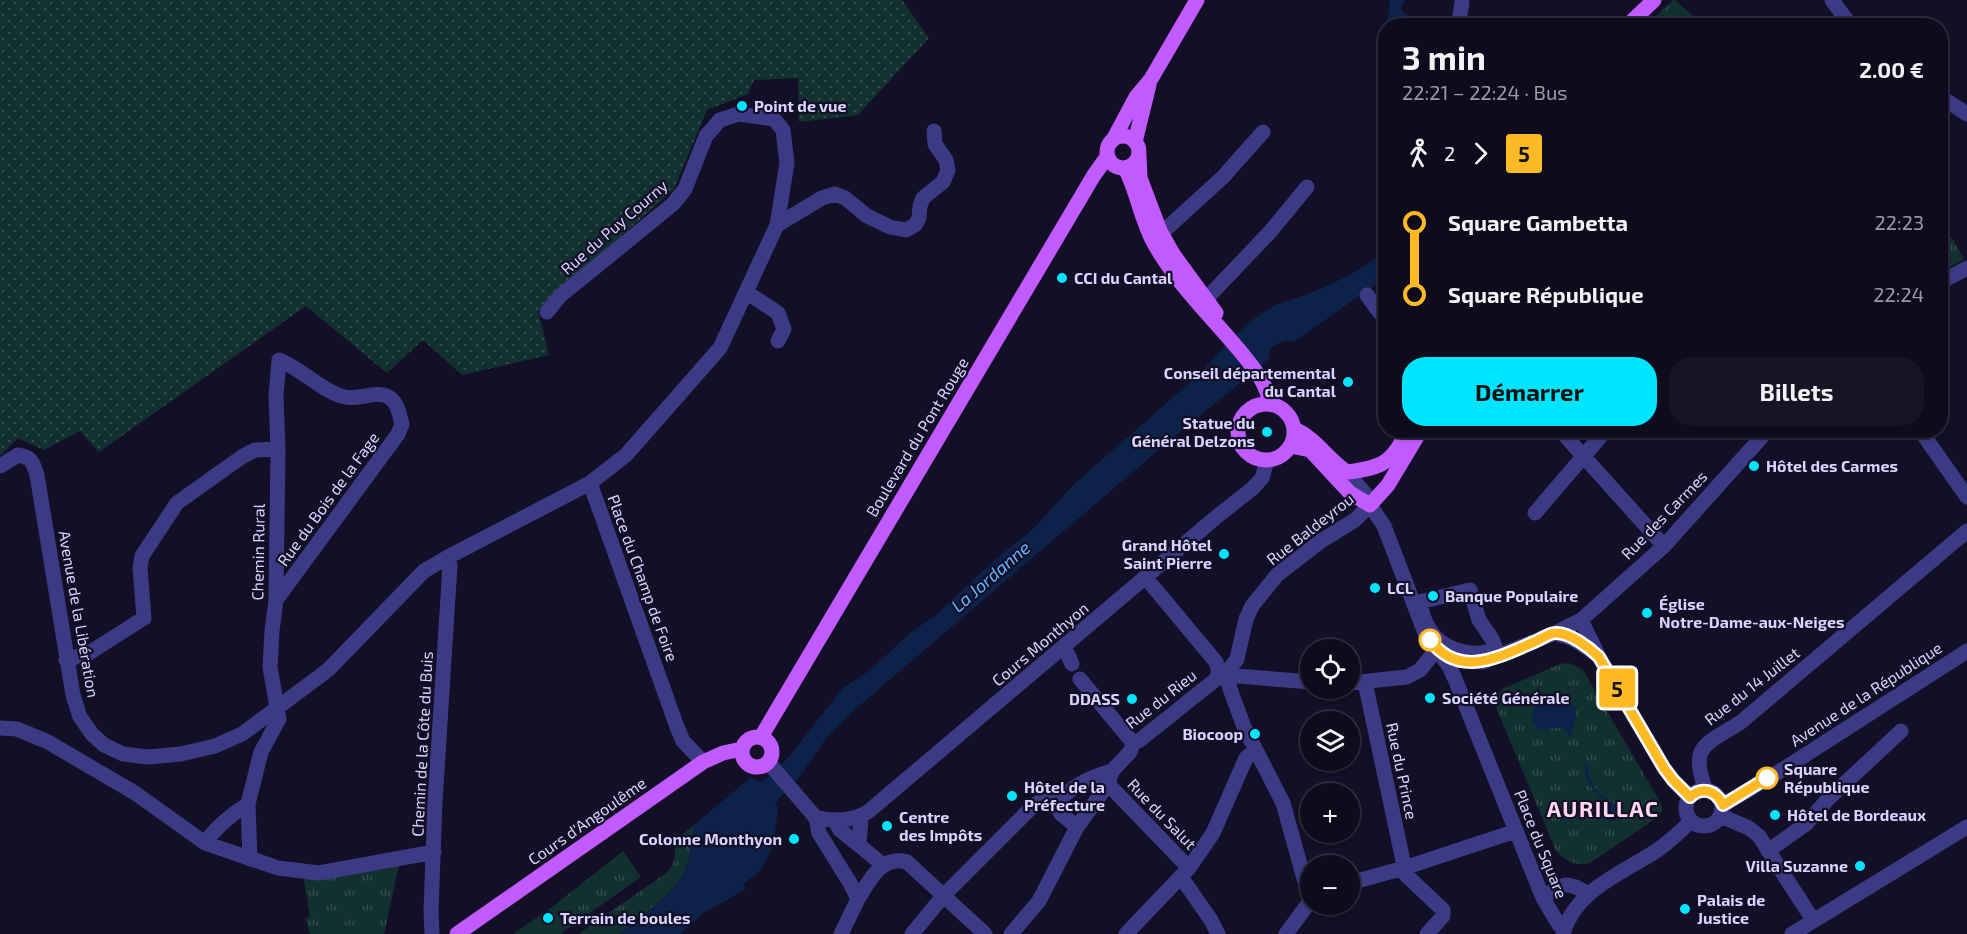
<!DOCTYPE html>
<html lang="fr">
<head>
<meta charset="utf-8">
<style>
	body { margin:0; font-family:"Exo 2",sans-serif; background:#171425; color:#f1f3f6; height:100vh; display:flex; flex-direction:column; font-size:22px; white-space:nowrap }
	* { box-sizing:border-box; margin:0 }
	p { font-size:20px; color:#9b9ba3 }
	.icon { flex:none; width:33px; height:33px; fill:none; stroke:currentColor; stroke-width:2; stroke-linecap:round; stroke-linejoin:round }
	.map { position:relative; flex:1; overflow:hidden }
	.drawer { position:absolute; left:1378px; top:18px; width:570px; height:420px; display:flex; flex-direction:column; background:#0e0b1c; border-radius:24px; box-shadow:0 2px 4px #0004,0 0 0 2px #2e2b3b }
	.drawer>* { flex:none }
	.badge { padding:0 12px; border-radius:4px; font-size:21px; line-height:39px }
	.tools { position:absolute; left:1300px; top:639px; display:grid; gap:12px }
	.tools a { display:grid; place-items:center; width:60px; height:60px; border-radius:50%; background:#0e0b1c; box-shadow:0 2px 4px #0004,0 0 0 2px #2e2b3b; font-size:30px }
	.map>.badge { position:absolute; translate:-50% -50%; box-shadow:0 0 0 3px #fff }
	.legs { display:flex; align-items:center; gap:9px; height:66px; padding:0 24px; font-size:20px }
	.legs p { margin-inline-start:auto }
	.overview { display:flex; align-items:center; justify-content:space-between; height:102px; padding:0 24px }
	h1 { font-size:33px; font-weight:700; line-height:45px }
	.action { display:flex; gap:12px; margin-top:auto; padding:12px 24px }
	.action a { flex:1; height:69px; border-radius:24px; background:#00e5ff; color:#111; font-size:24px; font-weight:700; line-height:69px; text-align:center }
	.action a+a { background:#171425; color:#f1f3f6 }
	ul { padding:0 24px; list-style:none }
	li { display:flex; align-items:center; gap:21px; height:72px; font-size:22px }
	li i { display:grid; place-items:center; width:9px; height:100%; margin:0 8px; background:currentColor }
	li i::after { content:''; width:15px; height:15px; margin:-8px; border:4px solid; border-radius:50%; background:#0e0b1c }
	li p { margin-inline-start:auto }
	li:first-child i { background:linear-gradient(#0000 50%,currentColor 0) }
	li:last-child i { background:linear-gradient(currentColor 50%,#0000 0) }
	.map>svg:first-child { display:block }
</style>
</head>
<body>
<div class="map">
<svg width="1967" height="934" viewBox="0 0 1967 934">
	<defs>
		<pattern id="grass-dots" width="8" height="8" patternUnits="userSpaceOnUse" patternTransform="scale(1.5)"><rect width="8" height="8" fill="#12302f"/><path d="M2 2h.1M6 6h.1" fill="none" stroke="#344d4e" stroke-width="1.8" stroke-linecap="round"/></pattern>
		<pattern id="park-tufts" width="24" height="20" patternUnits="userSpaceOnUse" patternTransform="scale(1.5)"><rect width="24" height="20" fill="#12302f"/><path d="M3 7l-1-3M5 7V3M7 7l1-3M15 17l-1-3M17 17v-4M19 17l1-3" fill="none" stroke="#344d4e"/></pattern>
	</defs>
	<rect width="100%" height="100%" fill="#130f26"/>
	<!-- grass -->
	<path fill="url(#grass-dots)" d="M0,0H902L929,38L858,115L799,122L798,78L754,80L748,94L707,110L674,189L538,311L549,355L462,375L423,340L387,373L306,306L99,452L80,431L44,450L18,438L0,456Z"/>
	<!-- park -->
	<path fill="url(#park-tufts)" d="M1673,0H1675L1703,25H1647Z
		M1952,238L1964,259L1941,272V243Z
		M1569,663L1583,670L1662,805V812L1658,817L1590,863C1575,866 1567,862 1556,851L1497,710L1495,701L1502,689L1560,664Z
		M694,825C692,842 691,860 682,876C673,893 636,921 619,934H578L665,874C678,860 674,857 675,840Z
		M623,851L641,877L567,929L552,907Z
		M400,861L384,934H310L305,918L310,916L303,876Z"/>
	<!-- pitch -->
	<path fill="#12302f" d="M552,907L567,929L561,934H513Z"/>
	<!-- water -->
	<path fill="#0c2248" d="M1390,0H1405L1401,8L1404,14L1411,16L1408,25H1387Z
		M1386,250V277L1294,342L1285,340L1271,348L1268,354L1270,359L1182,430L852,712L827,737L801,775L775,803L778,807C776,827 774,856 758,872C754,876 748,880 743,884L746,889L702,914L680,934H619C636,921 673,893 682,876C691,860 692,842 694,825L751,777L762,782L786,760L842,689L870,670L910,633L937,614L991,563L1032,530L1073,485L1202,372C1220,350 1245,323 1270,308C1280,302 1294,299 1305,295C1334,284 1362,270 1386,250Z
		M1555,696L1568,700L1576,709V718L1570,737L1562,727L1541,730L1533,724C1529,706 1538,697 1555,696Z
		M1586,759C1589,776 1592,790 1607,800C1612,803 1616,804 1620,807L1617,820L1610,821L1607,818L1605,813L1607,804C1593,789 1582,783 1586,759Z"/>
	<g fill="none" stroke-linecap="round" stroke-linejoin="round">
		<!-- minor -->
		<path stroke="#3d3a85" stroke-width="15" d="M1832,0L1851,26
			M1458,26L1462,3
			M1941,97L1967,114
			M1160,231L1166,229L1223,177L1263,132
			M1941,282L1967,268
			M746,292L778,313L784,329L778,341
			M1367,295L1380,313L1386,314
			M1206,299L1270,232L1307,187
			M547,312L560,296L673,204L685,189L706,136L720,120L739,114L774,119L783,130L787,163L777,225
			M1560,430L1664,546
			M1920,430L1967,497
			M0,466L18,455C32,457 33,463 37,475L73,695L80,717L92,734L104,745L123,754L148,757L181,754L215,746L242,734L328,670L424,571L448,557L590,483L677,727L683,741L703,762
			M1347,472L1366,495L1370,505L1384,526L1425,633L1449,666L1455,679L1543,898L1559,925L1565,927
			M590,483L626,455L720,348L777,225L822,198L835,194L845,198L867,216L890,227L906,230L915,225L919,218L920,206L923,198L943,182L948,170L946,160L935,144L934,131
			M1535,513L1606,430
			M1146,578L1216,662L1219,673
			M1470,590L1479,620L1492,639L1496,649C1472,659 1439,650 1427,625C1423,618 1422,610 1419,602Z
			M1581,620L1599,657L1664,768L1673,780L1690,797
			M1555,633L1573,639L1595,653
			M1064,646L1072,664
			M1439,650L1456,659L1483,662L1555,633L1581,620L1664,546L1768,430
			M66,660L89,653L144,618L140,568L142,556L177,503L243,456L255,450L278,449
			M1219,673L1225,675L1311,682
			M1225,675L1244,727L1283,803L1310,900
			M1225,675L1237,659L1246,619L1252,606L1277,575L1321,541L1355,520L1370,505
			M1080,679L1133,743
			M1365,682L1406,875L1443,910V916L1427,934
			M1350,683L1407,677L1420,670L1437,649
			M0,728L17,729L48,742L135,793L205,843L278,868L319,873L434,852
			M768,762L816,818L819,833L850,883L858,899L841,934
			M1108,784L1189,868
			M1686 808a18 18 0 1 1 36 0a18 18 0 1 1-36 0Z
			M1706,790C1688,745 1707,744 1741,722L1967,531
			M248,804L261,752L279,719L270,667L272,631L276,600L278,449L276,396L279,360C302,369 323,392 345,397C358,400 375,391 387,396C398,401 399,414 402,424L398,434L276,600
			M1723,805L1785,768L1967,651
			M1721,816L1749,828L1759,836L1813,920
			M861,817L859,845L883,865
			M816,818C835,821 853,822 869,811L1214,519L1253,488L1262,478L1267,461
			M835,821L840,830L859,845
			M1077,827L1060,813V799C1076,784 1091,777 1112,771
			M205,843C216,827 232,814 248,804L250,859
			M1768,851L1806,824L1828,799L1901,731
			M1181,877L1211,920L1218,934
			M1350,883L1404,868L1516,831
			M1543,898C1561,883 1568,880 1588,894
			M858,899C869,881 882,854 907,862L985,934
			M432,934L431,911L435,802L450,565L448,557
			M912,934L944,895L1034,805L1041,801L1060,799
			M1011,934L1039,901L1077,827L1108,784L1112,771L1130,752L1133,743L1140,740L1215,680L1219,673
			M1126,934L1189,868L1213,833L1246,758L1255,751
			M1286,934L1311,900
			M1563,934C1575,889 1624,873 1659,849C1671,840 1681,831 1691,821
			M1792,934L1967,827"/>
		<!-- major -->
		<path stroke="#c25bff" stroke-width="15" d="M1627,26L1654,0
			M1107 152a16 16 0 1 1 32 0a16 16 0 1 1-32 0Z
			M1113,140L1136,97L1151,79L1197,0
			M1135,142L1149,85
			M1139,156L1140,178L1160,231L1173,254L1216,313
			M1125,168C1138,193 1141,221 1155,245C1179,287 1214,319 1244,356C1256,371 1267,384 1270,404
			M1238 432a28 28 0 1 1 56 0a28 28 0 1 1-56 0Z
			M1295,429C1319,441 1326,458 1347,472C1382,468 1392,463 1408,430
			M1291,446L1310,450L1350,493L1370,505L1388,485L1421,430
			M742 752a15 15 0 1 1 30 0a15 15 0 1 1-30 0Z
			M761,737L1094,175L1107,157
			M457,934L703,762L723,753L742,749"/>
	</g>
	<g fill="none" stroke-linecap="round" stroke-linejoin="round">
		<!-- line-1 casing -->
		<g stroke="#fff" stroke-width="14">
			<path id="line-1" d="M1430,640C1459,679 1499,657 1534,642C1540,640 1549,633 1555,633C1569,632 1590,648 1599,657L1664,768L1673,780L1690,797C1702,786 1716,790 1723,805L1767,778"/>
		</g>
		<!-- line-1 -->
		<use href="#line-1" stroke="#fdba25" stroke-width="9"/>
	</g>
	<!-- markers -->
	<g fill="#00e5ff" stroke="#130f26" stroke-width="2">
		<circle cx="742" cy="106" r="6"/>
		<circle cx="1062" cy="278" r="6"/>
		<circle cx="1348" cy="382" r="6"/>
		<circle cx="1267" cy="432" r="6"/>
		<circle cx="1754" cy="466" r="6"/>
		<circle cx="1224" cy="554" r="6"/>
		<circle cx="1375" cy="588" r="6"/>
		<circle cx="1433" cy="596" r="6"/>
		<circle cx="1647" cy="613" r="6"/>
		<circle cx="1430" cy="698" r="6"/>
		<circle cx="1132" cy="699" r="6"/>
		<circle cx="1255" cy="734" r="6"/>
		<circle cx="1012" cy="796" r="6"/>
		<circle cx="1775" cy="815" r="6"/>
		<circle cx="887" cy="826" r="6"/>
		<circle cx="794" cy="839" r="6"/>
		<circle cx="1860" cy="866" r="6"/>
		<circle cx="1685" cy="909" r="6"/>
		<circle cx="548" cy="918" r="6"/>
	</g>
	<g fill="#fff" stroke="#fdba25" stroke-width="3">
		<circle cx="1430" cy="640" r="10"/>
		<circle cx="1767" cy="778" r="10"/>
	</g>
	<g text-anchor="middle" stroke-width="4.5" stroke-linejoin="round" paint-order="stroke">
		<!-- poi labels -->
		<g font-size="16" font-weight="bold" fill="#d9d4ff" stroke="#130f26" text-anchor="start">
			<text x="754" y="112">Point de vue</text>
			<text x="1074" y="284">CCI du Cantal</text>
			<text x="1336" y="379" text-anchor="end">Conseil départemental<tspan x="1336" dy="18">du Cantal</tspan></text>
			<text x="1255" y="429" text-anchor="end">Statue du<tspan x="1255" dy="18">Général Delzons</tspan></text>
			<text x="1766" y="472">Hôtel des Carmes</text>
			<text x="1212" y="551" text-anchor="end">Grand Hôtel<tspan x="1212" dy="18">Saint Pierre</tspan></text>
			<text x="1387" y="594">LCL</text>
			<text x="1445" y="602">Banque Populaire</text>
			<text x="1659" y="610">Église<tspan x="1659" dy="18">Notre-Dame-aux-Neiges</tspan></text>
			<text x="1442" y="704">Société Générale</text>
			<text x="1120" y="705" text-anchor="end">DDASS</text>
			<text x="1243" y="740" text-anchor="end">Biocoop</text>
			<text x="1024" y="793">Hôtel de la<tspan x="1024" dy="18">Préfecture</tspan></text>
			<text x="1787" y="821">Hôtel de Bordeaux</text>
			<text x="899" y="823">Centre<tspan x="899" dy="18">des Impôts</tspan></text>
			<text x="782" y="845" text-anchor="end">Colonne Monthyon</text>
			<text x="1848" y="872" text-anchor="end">Villa Suzanne</text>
			<text x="1697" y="906">Palais de<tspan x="1697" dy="18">Justice</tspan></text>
			<text x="560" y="924">Terrain de boules</text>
		</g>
		<!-- street labels -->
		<g font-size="16" fill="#d9d4ff" stroke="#130f26">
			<text transform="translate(614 227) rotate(-41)" y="6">Rue du Puy Courny</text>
			<text transform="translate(917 437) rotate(-59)" y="6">Boulevard du Pont Rouge</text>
			<text transform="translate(328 499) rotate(-54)" y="6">Rue du Bois de la Fage</text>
			<text transform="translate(1664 515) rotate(-46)" y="6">Rue des Carmes</text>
			<text transform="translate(1310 529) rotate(-38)" y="6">Rue Baldeyrou</text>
			<text transform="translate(258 552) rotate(-89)" y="6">Chemin Rural</text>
			<text transform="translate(643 578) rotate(70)" y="6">Place du Champ de Foire</text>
			<text transform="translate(79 614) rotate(80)" y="6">Avenue de la Libération</text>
			<text transform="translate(1040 644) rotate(-40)" y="6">Cours Monthyon</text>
			<text transform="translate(1752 686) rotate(-38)" y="6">Rue du 14 Juillet</text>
			<text transform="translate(1866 694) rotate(-33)" y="6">Avenue de la République</text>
			<text transform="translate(1161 699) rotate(-38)" y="6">Rue du Rieu</text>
			<text transform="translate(422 744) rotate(-87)" y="6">Chemin de la Côte du Buis</text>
			<text transform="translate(1402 771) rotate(78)" y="6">Rue du Prince</text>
			<text transform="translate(1162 814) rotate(46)" y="6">Rue du Salut</text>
			<text transform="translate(587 821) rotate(-35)" y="6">Cours d'Angoulême</text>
			<text transform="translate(1541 844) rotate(68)" y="6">Place du Square</text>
		</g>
		<!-- stop labels -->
		<g font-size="16" font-weight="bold" fill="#d9d4ff" stroke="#130f26" text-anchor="start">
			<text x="1784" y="775">Square<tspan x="1784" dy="18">République</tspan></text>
		</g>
		<!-- water labels -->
		<g font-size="18" font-style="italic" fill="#62b6ff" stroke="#130f26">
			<text transform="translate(991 577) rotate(-41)" y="6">La Jordanne</text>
		</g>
		<!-- district labels -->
		<g font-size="22" font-weight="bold" letter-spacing="1.5" fill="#ffd6f0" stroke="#130f26">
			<text x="1603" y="817">AURILLAC</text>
		</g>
	</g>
</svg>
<div class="tools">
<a><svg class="icon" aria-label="locate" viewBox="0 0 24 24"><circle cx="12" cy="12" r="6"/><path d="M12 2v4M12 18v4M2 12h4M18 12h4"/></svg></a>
<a><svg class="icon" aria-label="layers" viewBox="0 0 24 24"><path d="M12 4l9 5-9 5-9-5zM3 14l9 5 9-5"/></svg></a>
<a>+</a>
<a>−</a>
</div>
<b class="badge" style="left:1617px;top:688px;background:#fdba25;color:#111">5</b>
<section class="drawer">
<div class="overview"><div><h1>3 min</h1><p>22:21 – 22:24 · Bus</p></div><b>2.00 €</b></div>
<div class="legs"><svg class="icon" aria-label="walk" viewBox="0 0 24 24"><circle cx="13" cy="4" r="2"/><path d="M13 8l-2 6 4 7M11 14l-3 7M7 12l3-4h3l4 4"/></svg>2<svg class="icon" aria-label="forward" viewBox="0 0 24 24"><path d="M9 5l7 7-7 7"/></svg><b class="badge" style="background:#fdba25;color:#111">5</b></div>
<ul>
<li><i style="color:#fdba25"></i><b>Square Gambetta</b><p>22:23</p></li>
<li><i style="color:#fdba25"></i><b>Square République</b><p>22:24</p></li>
</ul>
<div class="action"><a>Démarrer</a><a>Billets</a></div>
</section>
</div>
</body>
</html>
